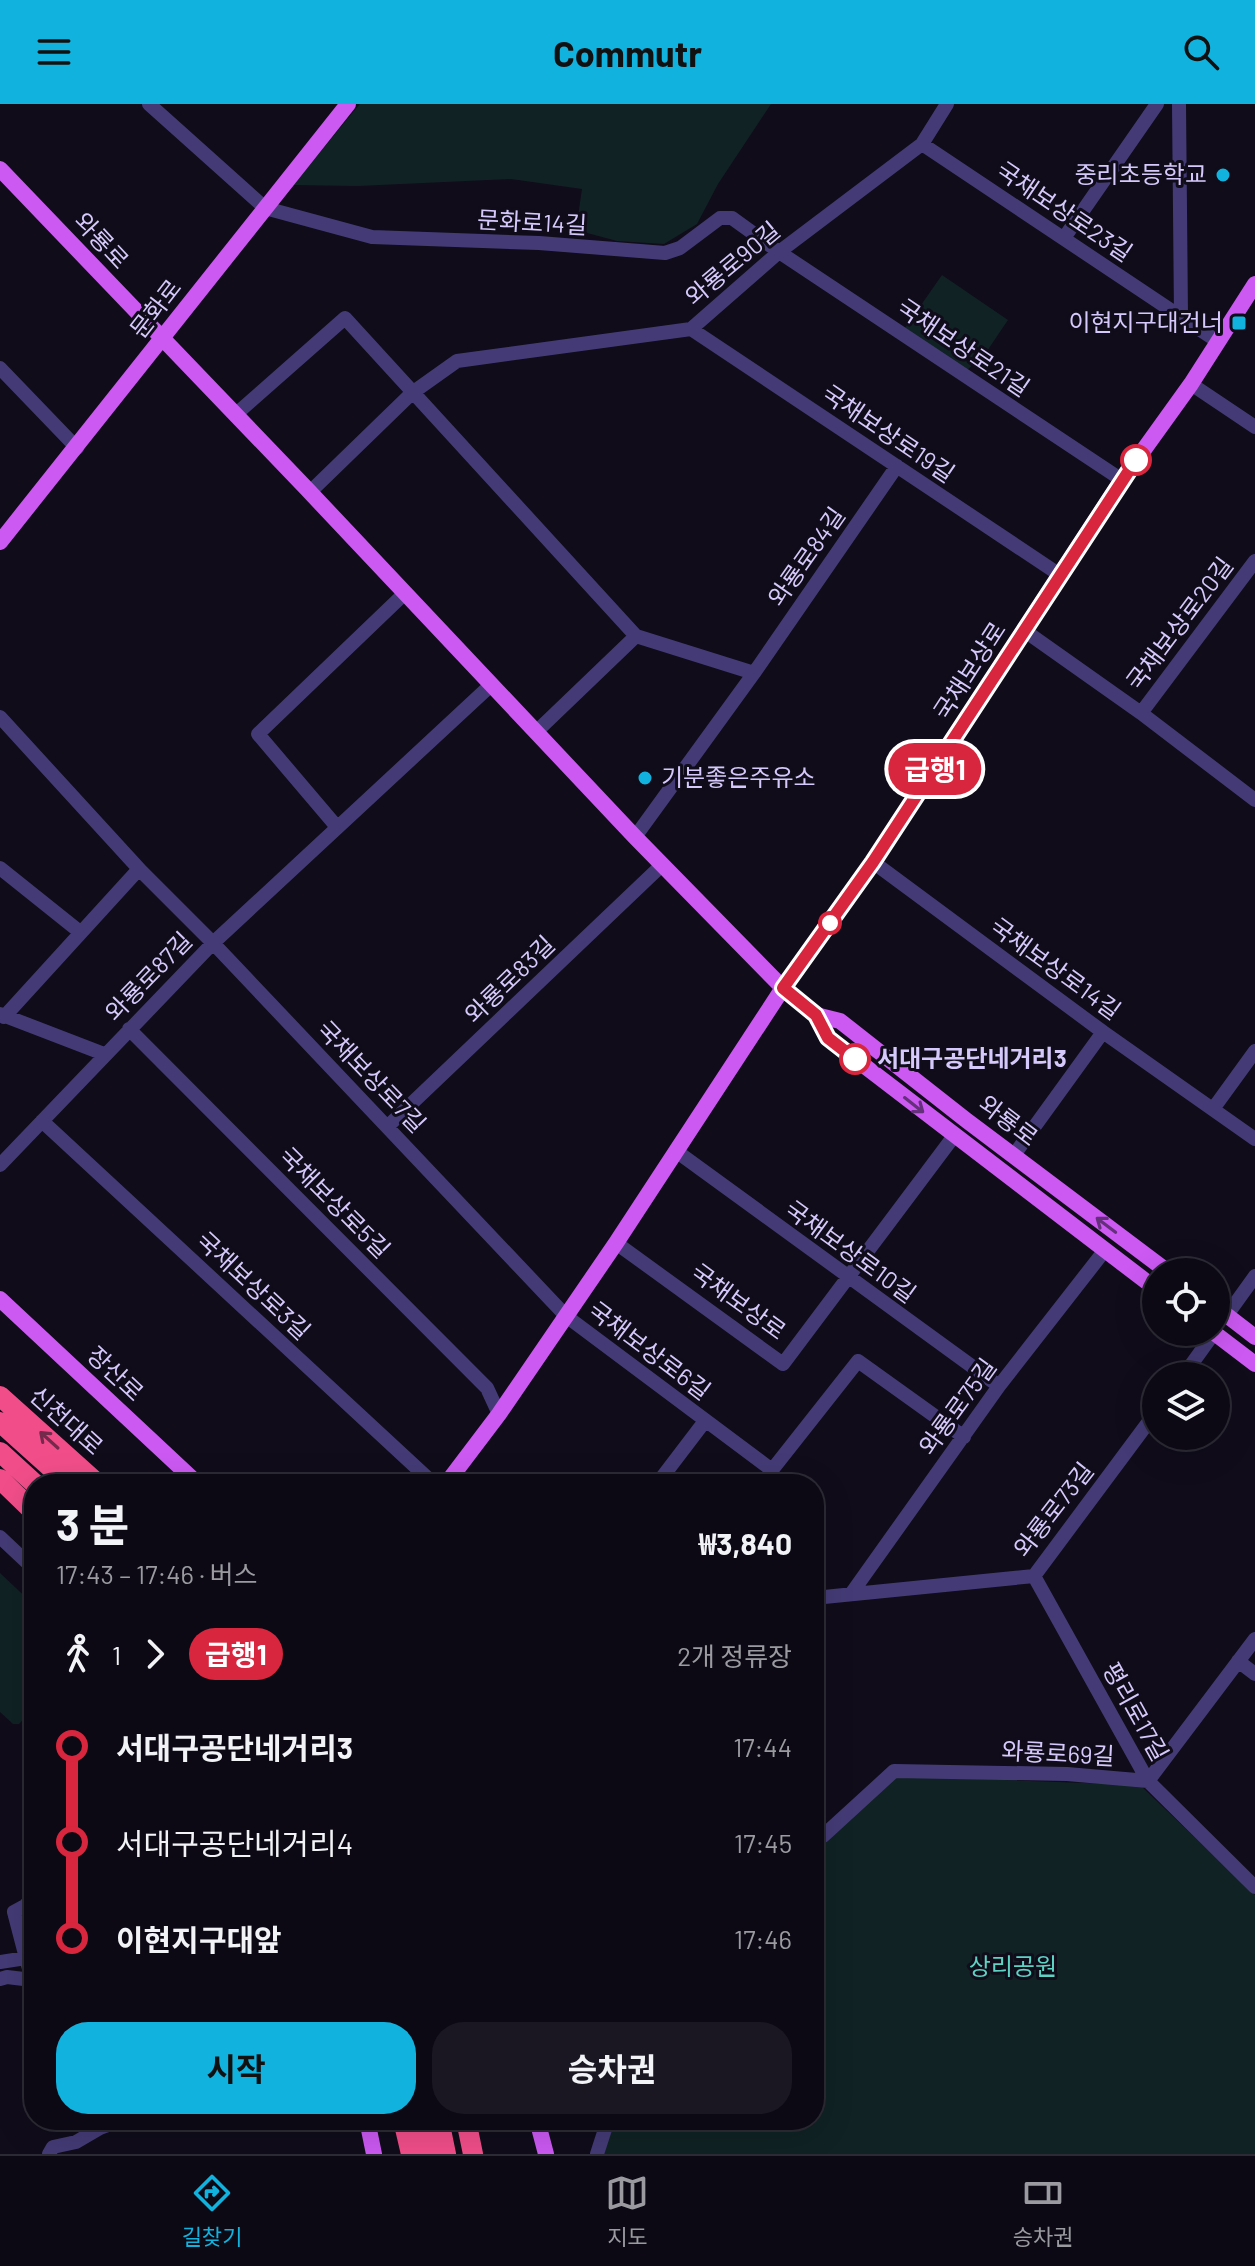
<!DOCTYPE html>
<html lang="ko">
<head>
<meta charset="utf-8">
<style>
	body { margin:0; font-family:Barlow,"Noto Sans KR",sans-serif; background:#1a1722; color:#f1f3f6; height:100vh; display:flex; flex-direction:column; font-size:30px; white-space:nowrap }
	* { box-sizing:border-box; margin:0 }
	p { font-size:26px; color:#9a9aa0 }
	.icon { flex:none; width:44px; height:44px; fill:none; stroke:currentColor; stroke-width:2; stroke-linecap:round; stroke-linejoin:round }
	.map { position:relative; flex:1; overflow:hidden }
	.panel { position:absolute; left:24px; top:1370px; width:800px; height:656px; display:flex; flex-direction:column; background:#0c0914; border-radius:32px; box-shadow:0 8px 32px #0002,0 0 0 2px #2c2a34 }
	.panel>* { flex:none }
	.badge { padding:0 16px; border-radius:26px; font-size:28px; line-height:52px }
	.controls { position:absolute; left:1142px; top:1154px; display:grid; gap:16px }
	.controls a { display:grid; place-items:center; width:88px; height:88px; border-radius:50%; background:#0c0914; box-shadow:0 8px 32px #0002,0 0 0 2px #2c2a34; font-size:40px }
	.map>.badge { position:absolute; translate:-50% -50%; box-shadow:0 0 0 4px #fff }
	.legs { display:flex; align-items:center; gap:12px; height:88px; padding:0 32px; font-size:26px }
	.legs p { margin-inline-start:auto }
	.headline { display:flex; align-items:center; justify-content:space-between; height:136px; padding:0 32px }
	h1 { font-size:44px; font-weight:700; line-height:60px }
	.primary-button { display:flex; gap:16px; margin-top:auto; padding:16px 32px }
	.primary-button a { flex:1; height:92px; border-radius:32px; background:#12b2de; color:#111; font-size:32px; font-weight:700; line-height:92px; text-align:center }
	.primary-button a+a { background:#1a1722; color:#f1f3f6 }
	ul { padding:0 32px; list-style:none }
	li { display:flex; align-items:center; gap:28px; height:96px; font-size:30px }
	li i { display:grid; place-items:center; width:12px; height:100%; margin:0 10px; background:currentColor }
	li i::after { content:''; width:20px; height:20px; margin:-10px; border:6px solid; border-radius:50%; background:#0c0914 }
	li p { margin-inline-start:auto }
	li:first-child i { background:linear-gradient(#0000 50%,currentColor 0) }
	li:last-child i { background:linear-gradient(currentColor 50%,#0000 0) }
	header { display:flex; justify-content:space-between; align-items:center; height:104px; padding:0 32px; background:#12b2de; color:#111; font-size:36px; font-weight:700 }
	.tab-bar { display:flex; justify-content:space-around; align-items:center; height:112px; border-top:2px solid #2c2a34; background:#0c0914; font-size:22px; color:#9a9aa0 }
	.tab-bar a { display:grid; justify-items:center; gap:4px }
	.tab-bar .active { color:#12b2de }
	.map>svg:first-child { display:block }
</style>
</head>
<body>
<header><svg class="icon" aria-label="menu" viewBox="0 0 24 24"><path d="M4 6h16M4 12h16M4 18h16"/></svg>Commutr<svg class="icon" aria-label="search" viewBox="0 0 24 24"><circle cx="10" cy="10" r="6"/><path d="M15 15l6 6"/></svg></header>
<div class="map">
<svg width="1255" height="2050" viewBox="0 0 1255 2050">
	<rect width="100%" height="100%" fill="#100c1a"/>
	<!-- green -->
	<path fill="#102224" d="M360,0H771L718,80L697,120L664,140L617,137L576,126L582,85L511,75L358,82L293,81Z
		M942,171L1008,216L985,250L966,267L905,224Z
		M0,1469L34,1501V1604L19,1620H13L0,1608Z
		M897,1672L1140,1681L1255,1791V2050H604L614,2016H814V1740Z"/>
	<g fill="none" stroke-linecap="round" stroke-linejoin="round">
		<!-- minor -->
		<path stroke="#443b76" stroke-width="14" d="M149,0L265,104L372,133L539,139L665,149L680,144L720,114H732L779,148L1122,376
			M1179,0L1181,213
			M922,40L1217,237
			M1064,134L1157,0
			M691,225L1060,471
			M0,264L77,344
			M1191,280L1255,323
			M235,311L345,214L636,532L754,569
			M310,388L412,289L457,257L691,225L779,148L922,40L947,0
			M1025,527L1141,609L1255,696
			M1141,609L1255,457
			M0,613L141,767L213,839L566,1212L772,1366L858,1257L964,1333
			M536,628L636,532
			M337,723L258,630L404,490
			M635,733L754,569L897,362
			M873,758L1103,928L1255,1035
			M0,764L80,828
			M0,910L104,950
			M4,913L139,765L141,767
			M129,925L487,1284L499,1310
			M1213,1005L1255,947
			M42,1017L434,1380
			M388,1022L662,761
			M676,1047L999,1282
			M1014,1051L1103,928
			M0,1061L213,839L491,581
			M616,1139L783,1260L954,1032
			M1227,1211L1255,1172
			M1183,1272L1214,1229
			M657,1380L705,1317
			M0,1433L34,1465
			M1034,1472L1148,1677L1255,1783
			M851,1490L999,1282L1105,1146
			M814,1494L1034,1472L1156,1308
			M1238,1557L1255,1570
			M34,1723L29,1732L34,1763
			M814,1735L823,1732L894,1667L1067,1670L1148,1677L1255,1535
			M34,1853L26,1854L34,1883
			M0,1858L26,1854L14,1808L25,1802L34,1792
			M0,1875L7,1873L32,1876
			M49,2050L53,2043L76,2038L100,2024L122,2016
			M597,2050L608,2016"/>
		<!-- major -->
		<path stroke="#cb59f2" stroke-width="16" d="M0,65L306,384L635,733L783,884L816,911L828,934L1156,1185
			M0,438L348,0
			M816,911L840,917L966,1016L1168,1168
			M0,1195L198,1380
			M1216,1203L1255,1233
			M1213,1228L1255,1260
			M446,1380L499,1310L616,1139L783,884L873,758L1122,376L1191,280L1255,180
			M367,2016L374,2050
			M537,2016L546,2050"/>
		<!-- highway -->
		<path stroke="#f14e89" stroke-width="20" d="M0,1292L98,1380
			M0,1318L69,1380
			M0,1348L35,1380
			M0,1375L34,1408
			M403,2016L411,2050
			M423,2016L430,2050
			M439,2016L446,2050
			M466,2016L473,2050"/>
	</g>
	<!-- one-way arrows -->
	<defs><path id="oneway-shaft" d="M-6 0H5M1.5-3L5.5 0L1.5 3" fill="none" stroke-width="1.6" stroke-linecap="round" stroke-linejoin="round" transform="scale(2)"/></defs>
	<g stroke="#642f7b">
		<use href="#oneway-shaft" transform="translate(914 1001) rotate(38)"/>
		<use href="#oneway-shaft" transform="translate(1106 1121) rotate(-143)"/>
	</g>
	<use stroke="#752a4c" href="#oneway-shaft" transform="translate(49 1336) rotate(-138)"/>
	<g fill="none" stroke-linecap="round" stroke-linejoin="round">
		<!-- line-1 casing -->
		<g stroke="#fff" stroke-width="18">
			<path id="line-1" d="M855,955L828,934L816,911L783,884L873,758L1136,356"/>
		</g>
		<!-- line-1 -->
		<use href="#line-1" stroke="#d7263d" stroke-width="12"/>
	</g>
	<!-- markers -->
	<g fill="#12b2de" stroke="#100c1a" stroke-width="3">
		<circle cx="1223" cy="71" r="8"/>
		<rect x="1231" y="211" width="16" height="16" rx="4"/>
		<circle cx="645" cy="674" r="8"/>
	</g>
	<g fill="#fff" stroke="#d7263d" stroke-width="4">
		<circle cx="1136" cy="356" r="14"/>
		<circle cx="830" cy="819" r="10"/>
		<circle cx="855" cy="955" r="14"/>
	</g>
	<g text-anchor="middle" stroke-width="6" stroke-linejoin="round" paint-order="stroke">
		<!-- poi labels -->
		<g font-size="24" fill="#d5c9fb" stroke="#100c1a" text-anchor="end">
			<text x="1207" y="79">중리초등학교</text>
			<text x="1223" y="227">이현지구대건너</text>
			<text x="661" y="682" text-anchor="start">기분좋은주유소</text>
		</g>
		<!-- street labels -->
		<g font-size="24" fill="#d5c9fb" stroke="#100c1a">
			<text transform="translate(1064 108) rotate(34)" y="8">국채보상로23길</text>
			<text transform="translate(532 119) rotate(3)" y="8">문화로14길</text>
			<text transform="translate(101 137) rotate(47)" y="8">와룡로</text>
			<text transform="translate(733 160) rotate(-40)" y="8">와룡로90길</text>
			<text transform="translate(156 205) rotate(-52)" y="8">문화로</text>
			<text transform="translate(963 244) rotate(34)" y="8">국채보상로21길</text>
			<text transform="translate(888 330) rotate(34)" y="8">국채보상로19길</text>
			<text transform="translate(807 453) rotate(-55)" y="8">와룡로84길</text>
			<text transform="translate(1180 520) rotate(-53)" y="8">국채보상로20길</text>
			<text transform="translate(970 567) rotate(-57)" y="8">국채보상로</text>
			<text transform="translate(1055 865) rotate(36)" y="8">국채보상로14길</text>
			<text transform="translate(149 873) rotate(-46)" y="8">와룡로87길</text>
			<text transform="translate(510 876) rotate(-44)" y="8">와룡로83길</text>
			<text transform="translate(371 973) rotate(46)" y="8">국채보상로7길</text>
			<text transform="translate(1008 1017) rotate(37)" y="8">와룡로</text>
			<text transform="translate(334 1099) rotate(45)" y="8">국채보상로5길</text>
			<text transform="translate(850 1148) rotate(36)" y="8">국채보상로10길</text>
			<text transform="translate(253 1182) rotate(43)" y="8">국채보상로3길</text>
			<text transform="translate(738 1198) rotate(36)" y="8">국채보상로</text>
			<text transform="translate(649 1247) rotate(37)" y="8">국채보상로6길</text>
			<text transform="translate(115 1270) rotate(43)" y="8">장산로</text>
			<text transform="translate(958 1303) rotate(-54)" y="8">와룡로75길</text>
			<text transform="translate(66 1317) rotate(42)" y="8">신천대로</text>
			<text transform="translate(1054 1406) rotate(-52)" y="8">와룡로73길</text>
			<text transform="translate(1135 1608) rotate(61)" y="8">평리로17길</text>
			<text transform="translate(1058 1650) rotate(3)" y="8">와룡로69길</text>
		</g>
		<!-- stop labels -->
		<g font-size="24" font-weight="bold" fill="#d5c9fb" stroke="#100c1a" text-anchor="start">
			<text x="877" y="963">서대구공단네거리3</text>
		</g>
		<!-- park labels -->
		<g font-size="24" fill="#5dd3c4" stroke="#100c1a">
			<text x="1013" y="1871">상리공원</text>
		</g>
	</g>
</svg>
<div class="controls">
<a><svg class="icon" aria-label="locate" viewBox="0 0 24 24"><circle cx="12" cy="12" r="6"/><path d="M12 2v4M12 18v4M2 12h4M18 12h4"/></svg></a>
<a><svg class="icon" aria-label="layers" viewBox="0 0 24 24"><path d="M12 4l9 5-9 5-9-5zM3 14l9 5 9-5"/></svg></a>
</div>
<b class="badge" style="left:935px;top:665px;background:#d7263d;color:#fff">급행1</b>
<section class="panel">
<div class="headline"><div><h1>3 분</h1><p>17:43 – 17:46 · 버스</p></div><b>₩3,840</b></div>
<div class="legs"><svg class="icon" aria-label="walk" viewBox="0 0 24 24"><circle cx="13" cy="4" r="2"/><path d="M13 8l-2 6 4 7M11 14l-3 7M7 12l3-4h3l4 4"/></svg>1<svg class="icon" aria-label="forward" viewBox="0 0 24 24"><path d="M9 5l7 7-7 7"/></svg><b class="badge" style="background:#d7263d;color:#fff">급행1</b><p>2개 정류장</p></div>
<ul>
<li><i style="color:#d7263d"></i><b>서대구공단네거리3</b><p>17:44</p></li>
<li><i style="color:#d7263d"></i><span>서대구공단네거리4</span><p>17:45</p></li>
<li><i style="color:#d7263d"></i><b>이현지구대앞</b><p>17:46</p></li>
</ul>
<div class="primary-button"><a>시작</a><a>승차권</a></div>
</section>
</div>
<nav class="tab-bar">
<a class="active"><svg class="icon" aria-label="directions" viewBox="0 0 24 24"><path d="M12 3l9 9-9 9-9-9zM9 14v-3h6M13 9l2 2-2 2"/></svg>길찾기</a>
<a><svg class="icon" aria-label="map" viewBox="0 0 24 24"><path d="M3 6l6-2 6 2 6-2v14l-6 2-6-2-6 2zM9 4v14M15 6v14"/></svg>지도</a>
<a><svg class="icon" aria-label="tickets" viewBox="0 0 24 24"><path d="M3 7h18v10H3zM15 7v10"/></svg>승차권</a>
</nav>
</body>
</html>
